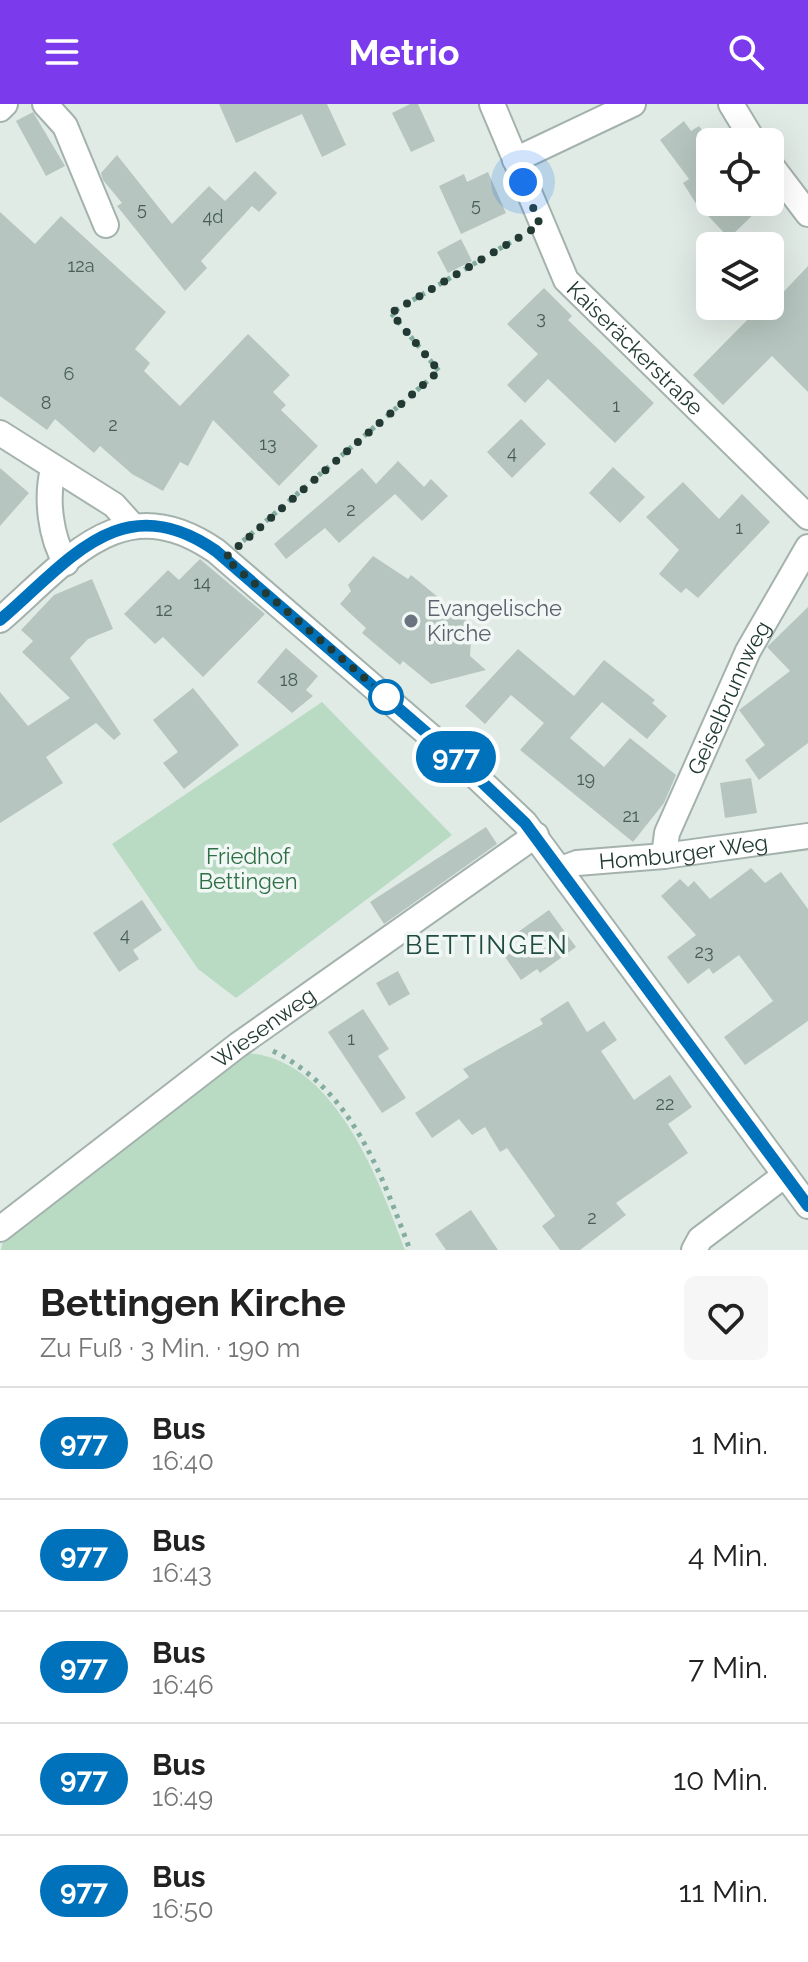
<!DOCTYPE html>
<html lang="de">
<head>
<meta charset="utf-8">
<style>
	body { margin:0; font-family:Raleway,sans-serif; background:#f6f6f6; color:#222; height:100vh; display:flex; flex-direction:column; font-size:30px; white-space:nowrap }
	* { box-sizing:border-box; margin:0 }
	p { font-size:26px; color:#767676 }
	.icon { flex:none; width:44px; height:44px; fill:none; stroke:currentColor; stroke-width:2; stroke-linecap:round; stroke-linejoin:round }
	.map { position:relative; height:1146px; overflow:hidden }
	.panel { display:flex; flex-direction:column; background:#fff; flex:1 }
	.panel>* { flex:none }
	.badge { padding:0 16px; border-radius:26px; font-size:28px; line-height:52px }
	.buttons { position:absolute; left:696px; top:24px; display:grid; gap:16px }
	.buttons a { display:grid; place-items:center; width:88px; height:88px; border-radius:12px; background:#fff; box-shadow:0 8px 32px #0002; font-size:40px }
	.you { position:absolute; width:40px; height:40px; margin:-20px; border:6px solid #fff; border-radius:50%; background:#1a73e8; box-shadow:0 0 0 12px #1a73e833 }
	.map>.badge { position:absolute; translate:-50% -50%; box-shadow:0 0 0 4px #fff }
	.round { display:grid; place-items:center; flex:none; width:84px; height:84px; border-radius:12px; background:#f6f6f6 }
	.headline { display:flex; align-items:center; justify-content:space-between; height:136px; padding:0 40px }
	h1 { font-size:38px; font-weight:700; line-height:60px }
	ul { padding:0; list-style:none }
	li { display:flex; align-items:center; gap:24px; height:112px; padding:0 40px; border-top:2px solid #e0e0e0 }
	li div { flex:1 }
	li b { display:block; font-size:30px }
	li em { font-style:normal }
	li .badge { min-width:88px; font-weight:700; text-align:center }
	header { display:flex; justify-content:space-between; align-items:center; height:104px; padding:0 40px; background:#7c3aed; color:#fff; font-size:36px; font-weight:700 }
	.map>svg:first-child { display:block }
</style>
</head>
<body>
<header><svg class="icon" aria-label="menu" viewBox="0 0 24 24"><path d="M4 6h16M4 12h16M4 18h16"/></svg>Metrio<svg class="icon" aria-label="search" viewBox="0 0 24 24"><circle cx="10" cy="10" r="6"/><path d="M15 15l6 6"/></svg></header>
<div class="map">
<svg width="808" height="1146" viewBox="0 0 808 1146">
	<rect width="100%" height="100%" fill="#e1ebe6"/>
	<!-- green -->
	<path fill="#badbc3" d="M322,598L452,731L236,894L198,865L112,740Z
		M241,949C333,949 379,1076 405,1146H1L4,1131Z"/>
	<!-- building -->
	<path fill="#b6c5bf" d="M219,0H327L346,41L322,53L302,10L236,39Z
		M410,0H418L435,37L411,48L392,9Z
		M33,8L65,62L46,72L16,17Z
		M684,17L691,27L699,22L710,37V98H766L729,134L695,98L683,79L689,75L660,36Z
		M117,51L172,120L209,82L225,97L255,67L277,89L259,108L252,102L201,157L207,164L185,187L117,102L122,99L103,76L101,69Z
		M488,68L506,109L461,130L439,82L464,70L467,78Z
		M0,108L35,140L61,112L166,208L135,245L150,259L144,267L180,302L248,230L290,271L273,288L286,301L281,306L318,342L279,382L213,316L188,362L180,358L163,387L132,370L100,342L94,349L55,315L47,326L0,292Z
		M461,135L472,157L448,169L437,148Z
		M808,162V288L772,252L723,301L693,271L758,205L760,208L770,202Z
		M544,184L572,212L568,216L654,299L615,339L548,275L525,299L507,281L538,250L507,220Z
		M521,315L546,340L512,374L487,348Z
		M398,357L424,383L431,375L448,392L422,417L395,390L339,439L325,424L286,455L274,440L362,364L376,380Z
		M613,363L645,393L620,419L589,389Z
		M0,364L29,389L0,422Z
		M683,378L719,415L742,390L770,418L698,494L686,484L681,489L659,470L679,446L646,413Z
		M373,452L408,475L411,471L472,521L470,552L486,566L431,580L403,557L400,561L362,529L366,524L340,500L351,487L348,481Z
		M200,455L265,510L203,573L163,533L155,540L124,510L168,466L179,476Z
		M92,475L113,525L88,535L70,554L121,630L114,636L96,619L46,653L63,679L0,719V588L28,622L70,594L22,548L33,537L21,526L54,491Z
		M808,503V639L759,676L745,656L765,641L739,606L790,567L767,543Z
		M286,544L318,572L306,586L313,592L292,609L257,578Z
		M518,545L574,592L604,556L655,596L652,599L667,612L647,635L602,598L570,634L604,663L630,634L676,671L664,699L633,738L520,646L544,619L511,591L485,620L465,602Z
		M193,584L239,641L184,685L163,659L178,648L153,616Z
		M751,674L757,709L725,714L720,679Z
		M486,723L497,740L384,820L370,798Z
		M751,764L765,779L781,768L808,805V917L745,961L724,933L773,897L739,851L713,870L709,864L688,880L667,853L696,831L661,792L680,775L688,783L694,777L710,795Z
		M142,796L162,826L133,846L139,855L119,868L93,829Z
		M549,806L576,843L540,869L537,865L521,876L505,853L526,838L518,828Z
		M398,867L410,890L389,902L376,879Z
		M568,897L587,928L604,917L617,936L601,947L634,996L670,971L692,1003L668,1020L688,1049L616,1099L626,1111L580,1146H560L542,1122L555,1112L507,1044L500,1048L485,1023L472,1031L459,1015L432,1034L415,1009L469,973L463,965L543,920L540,915Z
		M363,905L389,945L378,952L406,994L382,1009L328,928Z
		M471,1106L498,1146H446L435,1130Z"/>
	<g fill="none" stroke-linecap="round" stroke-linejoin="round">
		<!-- minor casing -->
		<g stroke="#a4b2ad" stroke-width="28">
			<g id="minor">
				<path d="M45,0L65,22L106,121"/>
				<path id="s1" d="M492,0L566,176L808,413"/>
				<path d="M731,0L754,38"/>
				<path d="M0,5L5,0"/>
				<path d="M515,56L633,0"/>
				<path d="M770,60L808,110"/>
				<path d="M0,329L114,401L132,421"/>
				<path d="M53,365C46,394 50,433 66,459"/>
				<path d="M0,516C69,456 122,382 216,447L465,662L525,719L808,1102"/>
				<path id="s2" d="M664,752L667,729L748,547L808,443"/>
				<path id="s3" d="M561,765L577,759L664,752L808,732"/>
				<path id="s4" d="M0,1125L238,941L536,731"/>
				<path d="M694,1146L700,1135L785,1071"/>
			</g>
		</g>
		<!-- path -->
		<path stroke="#82ad9f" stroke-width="5" stroke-dasharray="4 6" stroke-linecap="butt" d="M243,437L439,267L391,209L521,132
			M273,947C352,986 381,1069 410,1146"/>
		<!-- minor -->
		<use href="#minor" stroke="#fff" stroke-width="24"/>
	</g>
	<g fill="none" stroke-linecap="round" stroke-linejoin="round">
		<!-- line casing -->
		<g stroke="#fff" stroke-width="18">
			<path id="line" d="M0,516C69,457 122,381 216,447L465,662L525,719L808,1102"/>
		</g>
		<!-- line -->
		<use href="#line" stroke="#0072bc" stroke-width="12"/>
		<!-- walk -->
		<path stroke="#223a33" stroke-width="8" stroke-dasharray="0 14.4" d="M386,593L397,602L225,454L439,267L391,209L540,121L523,78"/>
	</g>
	<!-- markers -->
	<circle fill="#6b7280" stroke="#f1f7f4" stroke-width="3" cx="411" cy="517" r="8"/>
	<circle fill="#fff" stroke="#0072bc" stroke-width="4" cx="386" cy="593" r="16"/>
	<g text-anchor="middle" stroke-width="7" stroke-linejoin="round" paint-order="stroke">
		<!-- number labels -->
		<g font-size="18" fill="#475d56">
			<text x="476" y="107">5</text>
			<text x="142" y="111">5</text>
			<text x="213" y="119">4d</text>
			<text x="81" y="168">12a</text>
			<text x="541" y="220">3</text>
			<text x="69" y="276">6</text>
			<text x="46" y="305">8</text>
			<text x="616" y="308">1</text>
			<text x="113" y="327">2</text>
			<text x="268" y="346">13</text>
			<text x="512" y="355">4</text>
			<text x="351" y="412">2</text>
			<text x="739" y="430">1</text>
			<text x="202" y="485">14</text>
			<text x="164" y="512">12</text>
			<text x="289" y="582">18</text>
			<text x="586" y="681">19</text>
			<text x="631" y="718">21</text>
			<text x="125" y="837">4</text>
			<text x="704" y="854">23</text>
			<text x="351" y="941">1</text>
			<text x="665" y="1006">22</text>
			<text x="592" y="1120">2</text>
		</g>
		<!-- street labels -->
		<g font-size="22" fill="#223a33" stroke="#f1f7f4">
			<text dy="8" stroke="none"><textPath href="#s1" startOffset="288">Kaiseräckerstraße</textPath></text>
			<text dy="8" stroke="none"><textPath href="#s2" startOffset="172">Geiselbrunnweg</textPath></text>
			<text dy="8" stroke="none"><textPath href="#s3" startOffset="124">Homburger Weg</textPath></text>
			<text dy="8" stroke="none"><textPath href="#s4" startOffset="332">Wiesenweg</textPath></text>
		</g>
		<!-- worship labels -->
		<g font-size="22" fill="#5b616d" stroke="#f1f7f4" text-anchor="start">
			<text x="427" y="512">Evangelische<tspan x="427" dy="25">Kirche</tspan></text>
		</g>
		<!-- park labels -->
		<g font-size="22" fill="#2e6f47" stroke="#f1f7f4">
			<text x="248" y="760">Friedhof<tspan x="248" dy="25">Bettingen</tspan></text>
		</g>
		<!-- quarter labels -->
		<g font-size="26" letter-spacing="2" fill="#1f4b40" stroke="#f1f7f4">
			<text x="487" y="850">BETTINGEN</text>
		</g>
	</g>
</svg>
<div class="buttons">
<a><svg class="icon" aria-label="locate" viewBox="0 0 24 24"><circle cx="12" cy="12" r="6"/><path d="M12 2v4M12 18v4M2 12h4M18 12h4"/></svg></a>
<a><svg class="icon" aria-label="layers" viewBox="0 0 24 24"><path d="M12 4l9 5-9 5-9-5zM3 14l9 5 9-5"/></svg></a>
</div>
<div class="you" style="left:523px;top:78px"></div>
<b class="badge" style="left:456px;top:653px;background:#0072bc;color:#fff">977</b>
</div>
<section class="panel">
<div class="headline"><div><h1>Bettingen Kirche</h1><p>Zu Fuß · 3 Min. · 190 m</p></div><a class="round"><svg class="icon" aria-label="heart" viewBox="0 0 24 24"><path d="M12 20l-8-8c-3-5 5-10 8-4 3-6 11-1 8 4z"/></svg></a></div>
<ul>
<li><span class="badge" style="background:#0072bc;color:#fff">977</span><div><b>Bus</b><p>16:40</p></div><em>1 Min.</em></li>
<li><span class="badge" style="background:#0072bc;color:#fff">977</span><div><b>Bus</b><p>16:43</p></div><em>4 Min.</em></li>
<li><span class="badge" style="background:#0072bc;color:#fff">977</span><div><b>Bus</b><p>16:46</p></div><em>7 Min.</em></li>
<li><span class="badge" style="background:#0072bc;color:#fff">977</span><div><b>Bus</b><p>16:49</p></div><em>10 Min.</em></li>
<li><span class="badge" style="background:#0072bc;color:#fff">977</span><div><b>Bus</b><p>16:50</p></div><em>11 Min.</em></li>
</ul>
</section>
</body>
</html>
